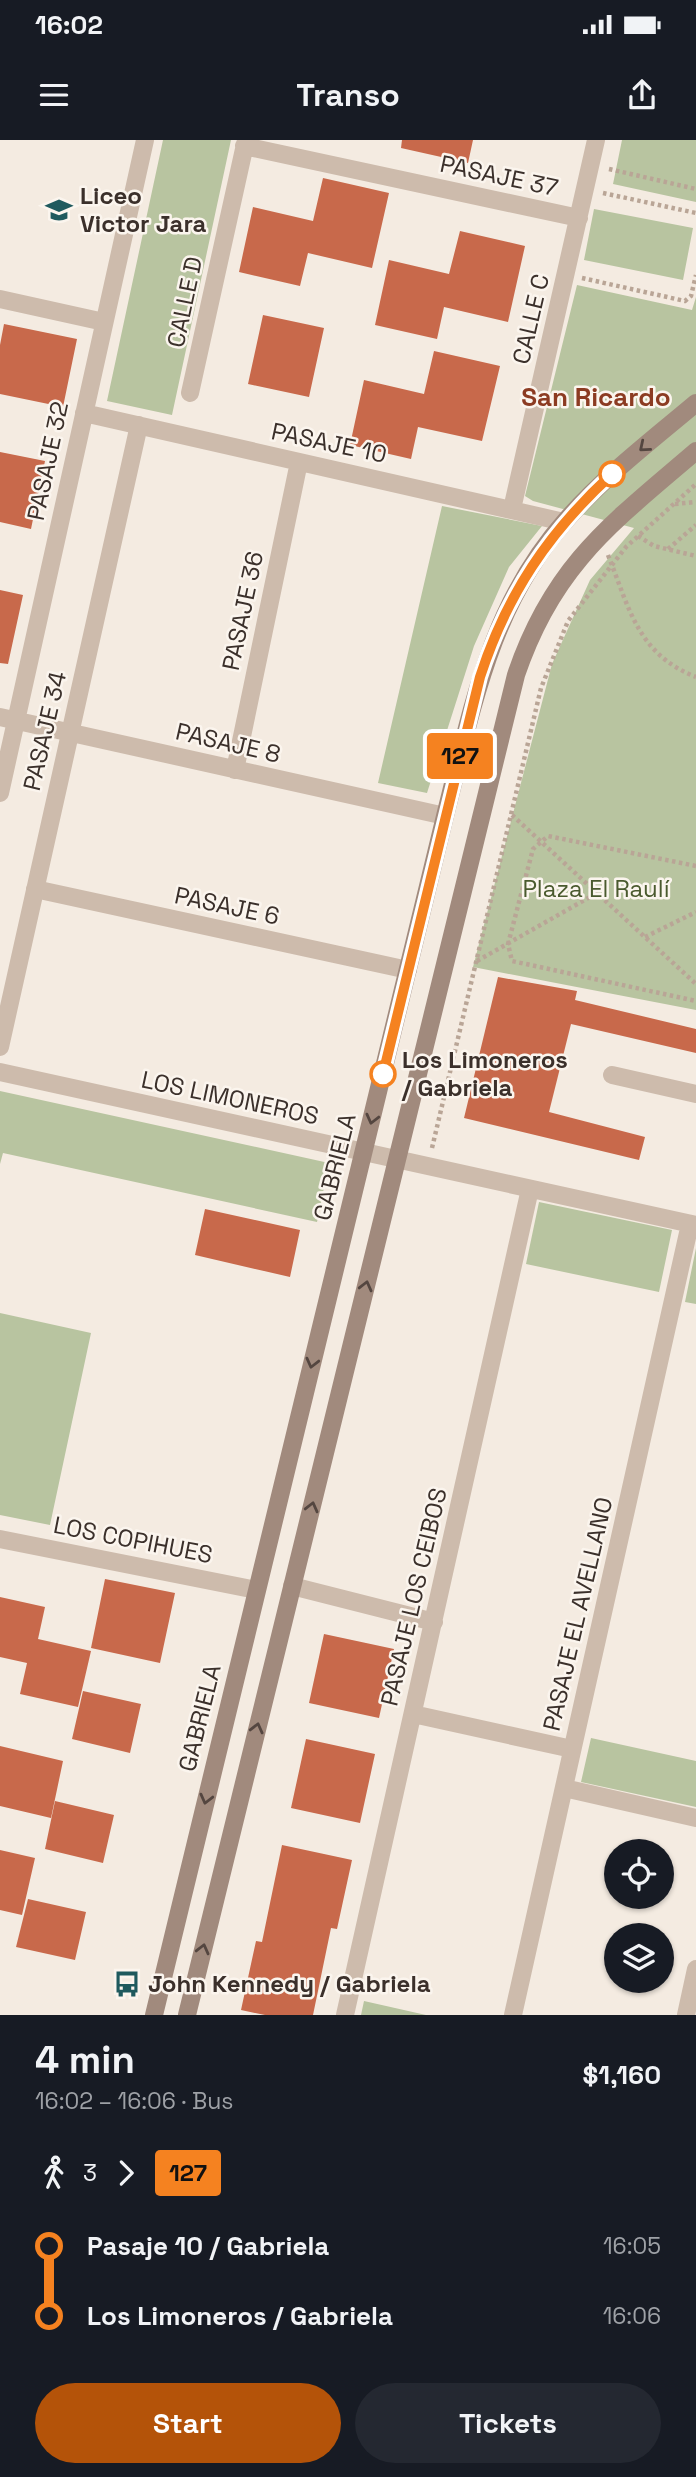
<!DOCTYPE html>
<html lang="en">
<head>
<meta charset="utf-8">
<style>
	body { margin:0; font-family:"Space Grotesk",sans-serif; background:#242831; color:#f1f3f6; height:100vh; display:flex; flex-direction:column; font-size:26px; white-space:nowrap }
	* { box-sizing:border-box; margin:0 }
	p { font-size:23px; color:#9ea1a6 }
	.icon { flex:none; width:38px; height:38px; fill:none; stroke:currentColor; stroke-width:2; stroke-linecap:round; stroke-linejoin:round }
	.map { position:relative; height:1875px; overflow:hidden }
	.side { display:flex; flex-direction:column; background:#171b24; flex:1 }
	.side>* { flex:none }
	.badge { padding:0 14px; border-radius:5px; font-size:24px; line-height:46px }
	.controls { position:absolute; left:604px; top:1699px; display:grid; gap:14px }
	.controls a { display:grid; place-items:center; width:70px; height:70px; border-radius:50%; background:#171b24; box-shadow:0 2px 5px #0004; font-size:35px }
	.map>.badge { position:absolute; translate:-50% -50%; box-shadow:0 0 0 4px #fff }
	.legs { display:flex; align-items:center; gap:10px; height:77px; padding:0 35px; font-size:23px }
	.legs p { margin-inline-start:auto }
	.headline { display:flex; align-items:center; justify-content:space-between; height:119px; padding:0 35px }
	h1 { font-size:38px; font-weight:700; line-height:52px }
	.primary-button { display:flex; gap:14px; margin-top:auto; padding:14px 35px }
	.primary-button a { flex:1; height:80px; border-radius:42px; background:#b45309; color:#fff; font-size:28px; font-weight:700; line-height:80px; text-align:center }
	.primary-button a+a { background:#242831; color:#f1f3f6 }
	ul { padding:0 35px; list-style:none }
	li { display:flex; align-items:center; gap:24px; height:70px; font-size:26px }
	li i { display:grid; place-items:center; width:10px; height:100%; margin:0 9px; background:currentColor }
	li i::after { content:''; width:18px; height:18px; margin:-9px; border:5px solid; border-radius:50%; background:#171b24 }
	li p { margin-inline-start:auto }
	li:first-child i { background:linear-gradient(#0000 50%,currentColor 0) }
	li:last-child i { background:linear-gradient(currentColor 50%,#0000 0) }
	.status { display:flex; justify-content:space-between; align-items:center; height:49px; padding:0 35px; background:#171b24; direction:ltr }
	.status svg { height:19px; fill:currentColor }
	header { display:flex; justify-content:space-between; align-items:center; height:91px; padding:0 35px; background:#171b24; font-size:32px; font-weight:700 }
	.map>svg:first-child { display:block }
</style>
</head>
<body>
<div class="status"><b>16:02</b><svg viewBox="0 0 49 12"><path d="M0 12V9h3v3zM5 12V6h3v6zM10 12V3h3v9zM15 12V0h3v12zM26 1h20v11H26zM47 4h2v5h-2z"/></svg></div>
<header><svg class="icon" aria-label="menu" viewBox="0 0 24 24"><path d="M4 6h16M4 12h16M4 18h16"/></svg>Transo<svg class="icon" aria-label="share" viewBox="0 0 24 24"><path d="M12 15V3M7 8l5-5 5 5M5 13v7h14v-7"/></svg></header>
<div class="map">
<svg width="696" height="1875" viewBox="0 0 696 1875">
	<rect width="100%" height="100%" fill="#f4ebe1"/>
	<!-- green -->
	<path fill="#b8c4a0" d="M163,0H231L172,275L107,261Z
		M622,0H696V62L613,44Z
		M594,69L693,88L683,140L584,120Z
		M577,145L692,170L696,157V870L473,827L552,524L590,440L634,388L533,361L525,356Z
		M442,366L542,386L509,427L474,506L427,653L378,643Z
		M0,951L329,1023L317,1082L3,1013L0,1024Z
		M539,1062L672,1090L659,1152L526,1124Z
		M696,1108V1164L685,1162Z
		M0,1173L91,1193L50,1385L0,1375Z
		M591,1598L696,1621V1667L581,1642Z
		M364,1861L426,1875H361Z"/>
	<!-- building -->
	<path fill="#c8694b" d="M402,0H473L468,23L401,8Z
		M323,38L389,53L372,128L308,113L300,146L239,132L253,67L313,81Z
		M460,91L525,106L508,182L444,167L437,199L375,185L389,120L449,134Z
		M263,175L324,188L309,257L248,244Z
		M4,184L77,199L63,267L0,254V205Z
		M434,211L500,226L482,301L418,287L411,319L350,305L364,240L424,254Z
		M0,312L45,321L31,389L0,382Z
		M0,450L23,455L8,524L0,523Z
		M498,837L577,851L575,860L696,889V913L571,884L549,972L645,997L639,1020L464,978Z
		M205,1069L300,1090L290,1137L195,1115Z
		M105,1439L175,1453L160,1523L91,1508Z
		M0,1457L45,1467L38,1499L91,1511L78,1567L20,1554L27,1523L0,1517Z
		M324,1494L394,1509L379,1578L309,1563Z
		M83,1551L141,1564L130,1613L72,1599Z
		M306,1599L375,1614L360,1683L291,1668Z
		M0,1606L63,1621L51,1678L0,1666Z
		M55,1661L114,1675L103,1723L45,1709Z
		M282,1705L352,1720L337,1789L331,1788L313,1875H265L241,1870L256,1801L262,1802Z
		M0,1710L35,1718L22,1775L0,1770Z
		M28,1759L86,1772L75,1820L16,1807Z"/>
	<g fill="none" stroke-linecap="round" stroke-linejoin="round">
		<!-- path -->
		<path stroke="#b9a596" stroke-width="4.5" stroke-dasharray="3.5 3.5" stroke-linecap="butt" d="M609,29L696,49
			M603,53L696,73
			M582,138L685,161L691,156L696,135
			M675,364L696,362
			M638,396L654,406L696,416
			M668,409L696,385
			M608,415C629,467 637,514 696,537
			M512,675L696,844
			M696,726L548,696L533,709L508,804L512,821L696,861
			M645,797L696,772
			M477,821L597,753
			M432,1008L541,548L568,481L626,407L696,344"/>
		<!-- street -->
		<path stroke="#cdbbac" stroke-width="18" d="M244,6L579,78
			M0,159L104,182
			M190,253L246,0
			M84,273L564,382
			M512,369L596,0
			M0,577L445,676
			M235,630L299,322
			M0,653L145,0
			M35,749L408,830
			M0,907L139,285
			M0,932L696,1085
			M612,935L696,954
			M0,1399L256,1450
			M292,1446L434,1482
			M413,1574L572,1609
			M564,1648L696,1678
			M345,1875L530,1049
			M513,1875L690,1084
			M686,1875L696,1829"/>
		<!-- secondary -->
		<path stroke="#a18a7d" stroke-width="18" d="M154,1875L445,676C472,570 490,465 566,380C605,336 652,300 696,263
			M187,1875L516,535C553,425 612,383 696,311"/>
	</g>
	<!-- one-way arrows -->
	<defs><path id="oneway-chevron" d="M-2-3.5L2.5 0L-2 3.5" fill="none" stroke-width="1.6" stroke-linecap="round" stroke-linejoin="round" transform="scale(1.75)"/></defs>
	<g stroke="#544640">
		<use href="#oneway-chevron" transform="translate(644 307) rotate(140)"/>
		<use href="#oneway-chevron" transform="translate(372 979) rotate(104)"/>
		<use href="#oneway-chevron" transform="translate(366 1146) rotate(-76)"/>
		<use href="#oneway-chevron" transform="translate(312 1223) rotate(104)"/>
		<use href="#oneway-chevron" transform="translate(312 1367) rotate(-76)"/>
		<use href="#oneway-chevron" transform="translate(257 1588) rotate(-76)"/>
		<use href="#oneway-chevron" transform="translate(206 1659) rotate(104)"/>
		<use href="#oneway-chevron" transform="translate(203 1809) rotate(-76)"/>
	</g>
	<g fill="none" stroke-linecap="round" stroke-linejoin="round">
		<!-- line-1 casing -->
		<g stroke="#fff" stroke-width="16">
			<path id="line-1" d="M383,934L480,537C507,454 548,393 612,334"/>
		</g>
		<!-- line-1 -->
		<use href="#line-1" stroke="#f58220" stroke-width="10"/>
	</g>
	<!-- icons -->
	<defs>
		<g id="school-bare" transform="scale(2.1)"><path d="M0-5L7-2L0 1L-7-2ZM-4 1L0 2.5L4 1V4Q0 6-4 4Z" fill="#1f5a5e" stroke="#fbf5ee" stroke-width="2.5" paint-order="stroke"/></g>
		<g id="bus-bare" transform="scale(2.1)"><path d="M-5-6H5V4H4V6H2V4H-2V6H-4V4H-5ZM-3.5-4V0h7V-4ZM-3.5 1.2v1.5H-2V1.2ZM2 1.2v1.5H3.5V1.2Z" fill="#1f5a5e" stroke="#fbf5ee" stroke-width="2.5" paint-order="stroke"/></g>
	</defs>
	<g fill-rule="evenodd">
		<use href="#school-bare" x="59" y="70"/>
		<use href="#bus-bare" x="127" y="1844"/>
	</g>
	<!-- markers -->
	<g fill="#fff" stroke="#f58220" stroke-width="3.5">
		<circle cx="612" cy="334" r="12"/>
		<circle cx="383" cy="934" r="12"/>
	</g>
	<g text-anchor="middle" stroke-width="5" stroke-linejoin="round" paint-order="stroke">
		<!-- street labels -->
		<g font-size="24" fill="#3b302b" stroke="#fbf5ee">
			<text transform="translate(499 36) rotate(12)" y="8">PASAJE 37</text>
			<text transform="translate(185 162) rotate(-78)" y="8">CALLE D</text>
			<text transform="translate(531 179) rotate(-77)" y="8">CALLE C</text>
			<text transform="translate(329 303) rotate(12)" y="8">PASAJE 10</text>
			<text transform="translate(48 321) rotate(-78)" y="8">PASAJE 32</text>
			<text transform="translate(243 471) rotate(-78)" y="8">PASAJE 36</text>
			<text transform="translate(45 591) rotate(-77)" y="8">PASAJE 34</text>
			<text transform="translate(228 603) rotate(13)" y="8">PASAJE 8</text>
			<text transform="translate(227 766) rotate(12)" y="8">PASAJE 6</text>
			<text transform="translate(230 958) rotate(12)" y="8">LOS LIMONEROS</text>
			<text transform="translate(335 1027) rotate(-76)" y="8">GABRIELA</text>
			<text transform="translate(133 1400) rotate(11)" y="8">LOS COPIHUES</text>
			<text transform="translate(414 1457) rotate(-77)" y="8">PASAJE LOS CEIBOS</text>
			<text transform="translate(578 1474) rotate(-77)" y="8">PASAJE EL AVELLANO</text>
			<text transform="translate(200 1578) rotate(-76)" y="8">GABRIELA</text>
		</g>
		<!-- poi labels -->
		<g font-size="24" font-weight="bold" fill="#3b302b" stroke="#fbf5ee" text-anchor="start">
			<text x="80" y="64">Liceo<tspan x="80" dy="28">Victor Jara</tspan></text>
			<text x="148" y="1852">John Kennedy / Gabriela</text>
		</g>
		<!-- park labels -->
		<g font-size="24" fill="#4a5a2e" stroke="#fbf5ee">
			<text x="596" y="757">Plaza El Raulí</text>
		</g>
		<!-- stop labels -->
		<g font-size="24" font-weight="bold" fill="#3b302b" stroke="#fbf5ee" text-anchor="start">
			<text x="402" y="928">Los Limoneros<tspan x="402" dy="28">/ Gabriela</tspan></text>
		</g>
		<!-- neighbourhood labels -->
		<g font-size="26" font-weight="bold" fill="#8c3b22" stroke="#fbf5ee">
			<text x="596" y="266">San Ricardo</text>
		</g>
	</g>
</svg>
<div class="controls">
<a><svg class="icon" aria-label="locate" viewBox="0 0 24 24"><circle cx="12" cy="12" r="6"/><path d="M12 2v4M12 18v4M2 12h4M18 12h4"/></svg></a>
<a><svg class="icon" aria-label="layers" viewBox="0 0 24 24"><path d="M12 4l9 5-9 5-9-5zM3 14l9 5 9-5"/></svg></a>
</div>
<b class="badge" style="left:460px;top:616px;background:#f58220;color:#111">127</b>
</div>
<section class="side">
<div class="headline"><div><h1>4 min</h1><p>16:02 – 16:06 · Bus</p></div><b>$1,160</b></div>
<div class="legs"><svg class="icon" aria-label="walk" viewBox="0 0 24 24"><circle cx="13" cy="4" r="2"/><path d="M13 8l-2 6 4 7M11 14l-3 7M7 12l3-4h3l4 4"/></svg>3<svg class="icon" aria-label="forward" viewBox="0 0 24 24"><path d="M9 5l7 7-7 7"/></svg><b class="badge" style="background:#f58220;color:#111">127</b></div>
<ul>
<li><i style="color:#f58220"></i><b>Pasaje 10 / Gabriela</b><p>16:05</p></li>
<li><i style="color:#f58220"></i><b>Los Limoneros / Gabriela</b><p>16:06</p></li>
</ul>
<div class="primary-button"><a>Start</a><a>Tickets</a></div>
</section>
</body>
</html>
